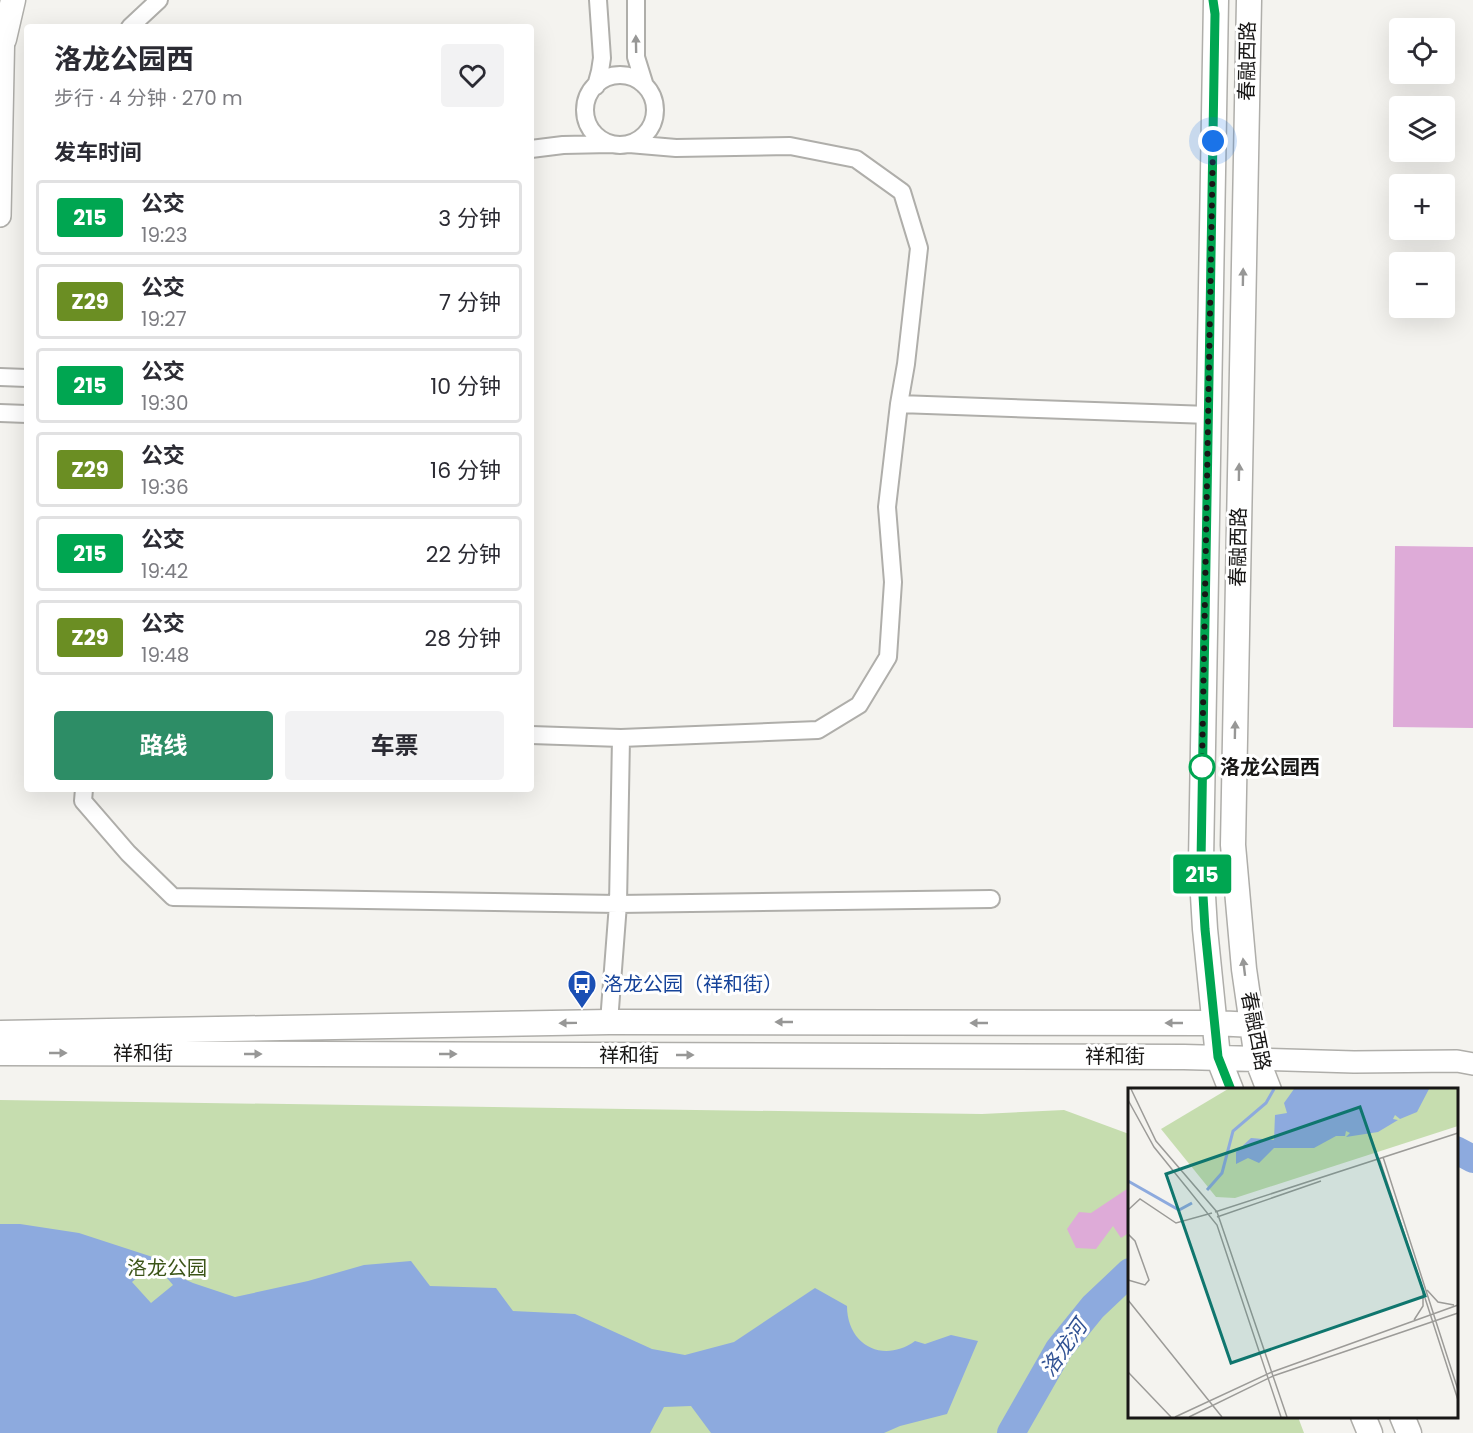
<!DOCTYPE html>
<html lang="zh">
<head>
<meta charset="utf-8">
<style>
	body { margin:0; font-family:Poppins,"Noto Sans SC",sans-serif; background:#f2f2f3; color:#2b2b33; height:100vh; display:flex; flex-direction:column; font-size:22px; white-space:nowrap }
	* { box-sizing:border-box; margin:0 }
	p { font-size:20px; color:#7c7c81 }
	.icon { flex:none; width:33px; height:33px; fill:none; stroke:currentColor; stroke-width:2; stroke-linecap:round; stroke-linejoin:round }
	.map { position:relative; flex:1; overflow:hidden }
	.details { position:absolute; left:24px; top:24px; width:510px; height:768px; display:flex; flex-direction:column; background:#fff; border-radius:6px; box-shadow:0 6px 24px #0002 }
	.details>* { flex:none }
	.badge { padding:0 12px; border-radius:4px; font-size:21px; line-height:39px }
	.tools { position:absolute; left:1389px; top:18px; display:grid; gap:12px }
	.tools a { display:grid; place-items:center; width:66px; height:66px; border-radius:6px; background:#fff; box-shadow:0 6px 24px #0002; font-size:30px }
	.you { position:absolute; width:30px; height:30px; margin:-15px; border:4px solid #fff; border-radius:50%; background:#1a73e8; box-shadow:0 0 0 9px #1a73e833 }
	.map>.badge { position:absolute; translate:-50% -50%; box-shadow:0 0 0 3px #fff }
	h2 { padding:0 30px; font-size:22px; line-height:54px }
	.round { display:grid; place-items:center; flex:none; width:63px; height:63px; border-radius:6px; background:#f2f2f3 }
	.overview { display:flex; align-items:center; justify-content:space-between; height:102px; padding:0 30px }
	h1 { font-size:28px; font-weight:700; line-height:45px }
	.primary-button { display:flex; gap:12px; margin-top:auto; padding:12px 30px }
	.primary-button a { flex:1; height:69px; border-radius:6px; background:#2d8d66; color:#fff; font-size:24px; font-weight:700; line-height:69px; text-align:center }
	.primary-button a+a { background:#f2f2f3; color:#2b2b33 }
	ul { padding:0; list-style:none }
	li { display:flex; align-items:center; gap:18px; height:75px; margin:0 12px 9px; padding:0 18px; border:3px solid #e1e1e2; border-radius:6px }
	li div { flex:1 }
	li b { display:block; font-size:22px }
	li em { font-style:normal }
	li .badge { min-width:66px; font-weight:700; text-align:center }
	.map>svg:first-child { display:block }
</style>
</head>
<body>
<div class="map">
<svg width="1473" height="1433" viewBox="0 0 1473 1433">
	<rect width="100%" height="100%" fill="#f4f3ef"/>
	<!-- green -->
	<path fill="#c6ddaf" d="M0,1100L982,1114L1064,1110L1129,1134L1130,1416L1298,1417L1304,1433H0Z"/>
	<!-- water -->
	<path fill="#8daade" d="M0,1224H20L79,1233L171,1263L160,1270L154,1263L132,1282L151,1303L173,1285L167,1278L173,1274L193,1283L235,1297L308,1281L364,1265L411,1261L430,1286L496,1288L513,1311L575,1314L652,1349L685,1355L734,1342L815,1288L847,1306C847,1345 883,1364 915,1341L925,1344L951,1335L978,1341L947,1414L900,1426L884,1433H711L691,1406L664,1407L650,1433H0Z"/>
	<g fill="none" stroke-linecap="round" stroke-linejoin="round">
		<!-- river -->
		<path stroke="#8daade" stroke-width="28" d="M1456,1150L1473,1159
			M1011,1433L1059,1349L1093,1307L1130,1272"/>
	</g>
	<!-- building -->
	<path fill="#deabd8" d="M1395,546L1473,547V728L1393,727Z
		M1130,1187V1232L1121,1238L1113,1226L1096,1249L1076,1248L1067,1229L1079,1212L1091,1213Z"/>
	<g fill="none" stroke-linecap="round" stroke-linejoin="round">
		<!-- minor casing -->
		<g stroke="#afaeaa" stroke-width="20">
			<path id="minor" d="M636,0V57L645,86
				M130,27L159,0
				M585 110a35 35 0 1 1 70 0a35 35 0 1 1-70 0Z
				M596,86L600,71L602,58L598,0
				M531,149L563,145L611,144
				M0,377L27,378
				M899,404L1209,415
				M0,413L27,414
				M531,735L621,738L818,730L859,705L888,657L893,582L887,507L899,404L906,364L919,248L902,192L856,159L790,146L676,148L629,144
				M84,789L83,801L128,853L173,897L618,904L991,899
				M609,1022L618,904L621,738"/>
		</g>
		<!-- tertiary casing -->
		<g stroke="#afaeaa" stroke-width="24">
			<path id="tertiary" d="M0,216L4,22
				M1257,1059L1354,1062L1457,1061L1473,1064"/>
		</g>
		<!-- secondary casing -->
		<g stroke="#afaeaa" stroke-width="27">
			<path id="secondary" d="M1216,0L1201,862L1205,929L1218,1057L1231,1090
				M1249,0L1233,845L1244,969L1257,1059L1269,1090
				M4,39L13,0
				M0,1033L609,1022L1215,1023L1253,1025
				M0,1053L1184,1057L1257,1059
				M1363,1416L1370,1433
				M1402,1416L1409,1433"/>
		</g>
		<!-- minor -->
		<use href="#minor" stroke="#fff" stroke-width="16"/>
		<!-- tertiary -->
		<use href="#tertiary" stroke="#fff" stroke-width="21"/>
		<!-- secondary -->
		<use href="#secondary" stroke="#fff" stroke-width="24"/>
	</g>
	<!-- one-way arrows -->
	<defs><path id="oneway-solid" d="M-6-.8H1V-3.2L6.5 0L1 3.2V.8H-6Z" transform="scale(1.5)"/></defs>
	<g fill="#979796">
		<use href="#oneway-solid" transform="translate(636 44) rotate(-91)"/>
		<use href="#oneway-solid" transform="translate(1243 277) rotate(-89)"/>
		<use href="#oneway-solid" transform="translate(1239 472) rotate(-89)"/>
		<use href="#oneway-solid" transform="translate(1235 730) rotate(-89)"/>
		<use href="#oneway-solid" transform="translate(1244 967) rotate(-97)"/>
		<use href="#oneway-solid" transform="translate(784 1022) rotate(-180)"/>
		<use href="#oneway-solid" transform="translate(568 1023) rotate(179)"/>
		<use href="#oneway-solid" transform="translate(979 1023) rotate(-180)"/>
		<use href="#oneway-solid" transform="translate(1174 1023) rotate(180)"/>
		<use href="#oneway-solid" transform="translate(58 1053)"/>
		<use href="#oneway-solid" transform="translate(253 1054)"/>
		<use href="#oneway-solid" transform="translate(448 1054)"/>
		<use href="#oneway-solid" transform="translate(685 1055)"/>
	</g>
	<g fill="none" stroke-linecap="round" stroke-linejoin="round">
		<!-- line casing -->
		<g stroke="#fff" stroke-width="14">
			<path id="line" d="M1213,0L1215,14L1201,862L1205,929L1218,1057L1231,1090"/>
		</g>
		<!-- line -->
		<use href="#line" stroke="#00a651" stroke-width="9"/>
		<!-- walk -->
		<path stroke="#181716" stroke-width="6" stroke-dasharray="0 10.8" d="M1202,767L1213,141"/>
	</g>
	<!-- icons -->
	<defs>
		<g id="bus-pin" transform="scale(1.5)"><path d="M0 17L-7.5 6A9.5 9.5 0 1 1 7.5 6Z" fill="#1a4fb4" stroke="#fff"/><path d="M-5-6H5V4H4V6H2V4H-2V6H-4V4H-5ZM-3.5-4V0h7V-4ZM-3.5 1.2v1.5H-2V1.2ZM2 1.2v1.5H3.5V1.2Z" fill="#fff"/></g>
	</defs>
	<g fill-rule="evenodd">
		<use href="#bus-pin" x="582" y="984"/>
	</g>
	<!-- markers -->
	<circle fill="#fff" stroke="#00a651" stroke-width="3" cx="1202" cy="767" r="12"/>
	<g text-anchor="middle" stroke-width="6" stroke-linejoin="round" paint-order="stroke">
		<!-- street labels -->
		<g font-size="20" fill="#181716" stroke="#fff">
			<text transform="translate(1247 61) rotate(-89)" y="7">春融西路</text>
			<text transform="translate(1238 547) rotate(-89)" y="7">春融西路</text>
			<text transform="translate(1256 1031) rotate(79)" y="7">春融西路</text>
			<text x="143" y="1060">祥和街</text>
			<text x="629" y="1062">祥和街</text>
			<text x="1115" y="1063">祥和街</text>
		</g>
		<!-- stop labels -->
		<g font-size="20" font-weight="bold" fill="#181716" stroke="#fff" text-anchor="start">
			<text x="1220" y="774">洛龙公园西</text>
		</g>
		<!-- transit labels -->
		<g font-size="20" fill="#164399" stroke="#fff" text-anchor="start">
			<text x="603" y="991">洛龙公园（祥和街）</text>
		</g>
		<!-- park labels -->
		<g font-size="20" fill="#3c5519" stroke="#fff">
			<text x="167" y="1275">洛龙公园</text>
		</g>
		<!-- water labels -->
		<g font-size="21" font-style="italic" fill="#325394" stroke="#fff">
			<text transform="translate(1064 1348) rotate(-55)" y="7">洛龙河</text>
		</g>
	</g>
	<!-- overview -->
	<g transform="translate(1128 1088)">
		<rect width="330" height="330" fill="#f4f3ef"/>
		<path d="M100,1H330V38L107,110L88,109L33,41Z" fill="#c6ddaf"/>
		<path d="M166,1H301L289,24L272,31L267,27L265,31L270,32L250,44L218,49L222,45L218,43L217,48H208L186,60H146L131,75L120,70L108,76V64L123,50L146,52L147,27L159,25L156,15Z" fill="#8daade"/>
		<path fill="none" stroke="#8daade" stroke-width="3" d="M0,93L51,122L64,115M79,102L94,85L105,43L138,15L146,1"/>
		<path fill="none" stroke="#9c9b98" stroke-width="1.5" d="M3,1L28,53L89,124L159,329M0,12L26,59L89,137L153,329M255,69L330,302M251,70L295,202M0,122L12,111L48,135L84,125M87,124L330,45M89,129L193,93M0,146L7,153L21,192L17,197L0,192M299,202L310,214L326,217M297,210L330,312M0,212L94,329M286,232L295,218V203M0,284L43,329M47,329L144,284L330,217M61,329L145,288L330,225"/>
		<path fill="#0f766e" fill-opacity="0.15" stroke="#0f766e" stroke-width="3" d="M232,19L297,208L103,275L38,86Z"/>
		<rect width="330" height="330" fill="none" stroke="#181716" stroke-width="3"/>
	</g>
</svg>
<div class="tools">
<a><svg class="icon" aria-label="locate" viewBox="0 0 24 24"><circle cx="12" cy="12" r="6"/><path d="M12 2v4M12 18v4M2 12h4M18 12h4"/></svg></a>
<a><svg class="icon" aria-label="layers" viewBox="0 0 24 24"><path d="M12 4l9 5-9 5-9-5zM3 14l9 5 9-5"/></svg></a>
<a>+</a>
<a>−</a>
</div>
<div class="you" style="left:1213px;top:141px"></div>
<b class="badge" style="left:1202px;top:874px;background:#00a651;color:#fff">215</b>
<section class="details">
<div class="overview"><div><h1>洛龙公园西</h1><p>步行 · 4 分钟 · 270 m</p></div><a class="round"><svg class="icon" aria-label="heart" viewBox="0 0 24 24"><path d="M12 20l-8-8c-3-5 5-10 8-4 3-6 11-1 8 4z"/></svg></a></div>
<h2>发车时间</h2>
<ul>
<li><span class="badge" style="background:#00a651;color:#fff">215</span><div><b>公交</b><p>19:23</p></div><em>3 分钟</em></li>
<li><span class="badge" style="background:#6b8e23;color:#fff">Z29</span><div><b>公交</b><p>19:27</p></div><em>7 分钟</em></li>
<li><span class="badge" style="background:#00a651;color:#fff">215</span><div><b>公交</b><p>19:30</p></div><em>10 分钟</em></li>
<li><span class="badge" style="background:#6b8e23;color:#fff">Z29</span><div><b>公交</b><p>19:36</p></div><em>16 分钟</em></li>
<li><span class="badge" style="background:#00a651;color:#fff">215</span><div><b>公交</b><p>19:42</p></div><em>22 分钟</em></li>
<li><span class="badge" style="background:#6b8e23;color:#fff">Z29</span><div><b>公交</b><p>19:48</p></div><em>28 分钟</em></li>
</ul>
<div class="primary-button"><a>路线</a><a>车票</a></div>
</section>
</div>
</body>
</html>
